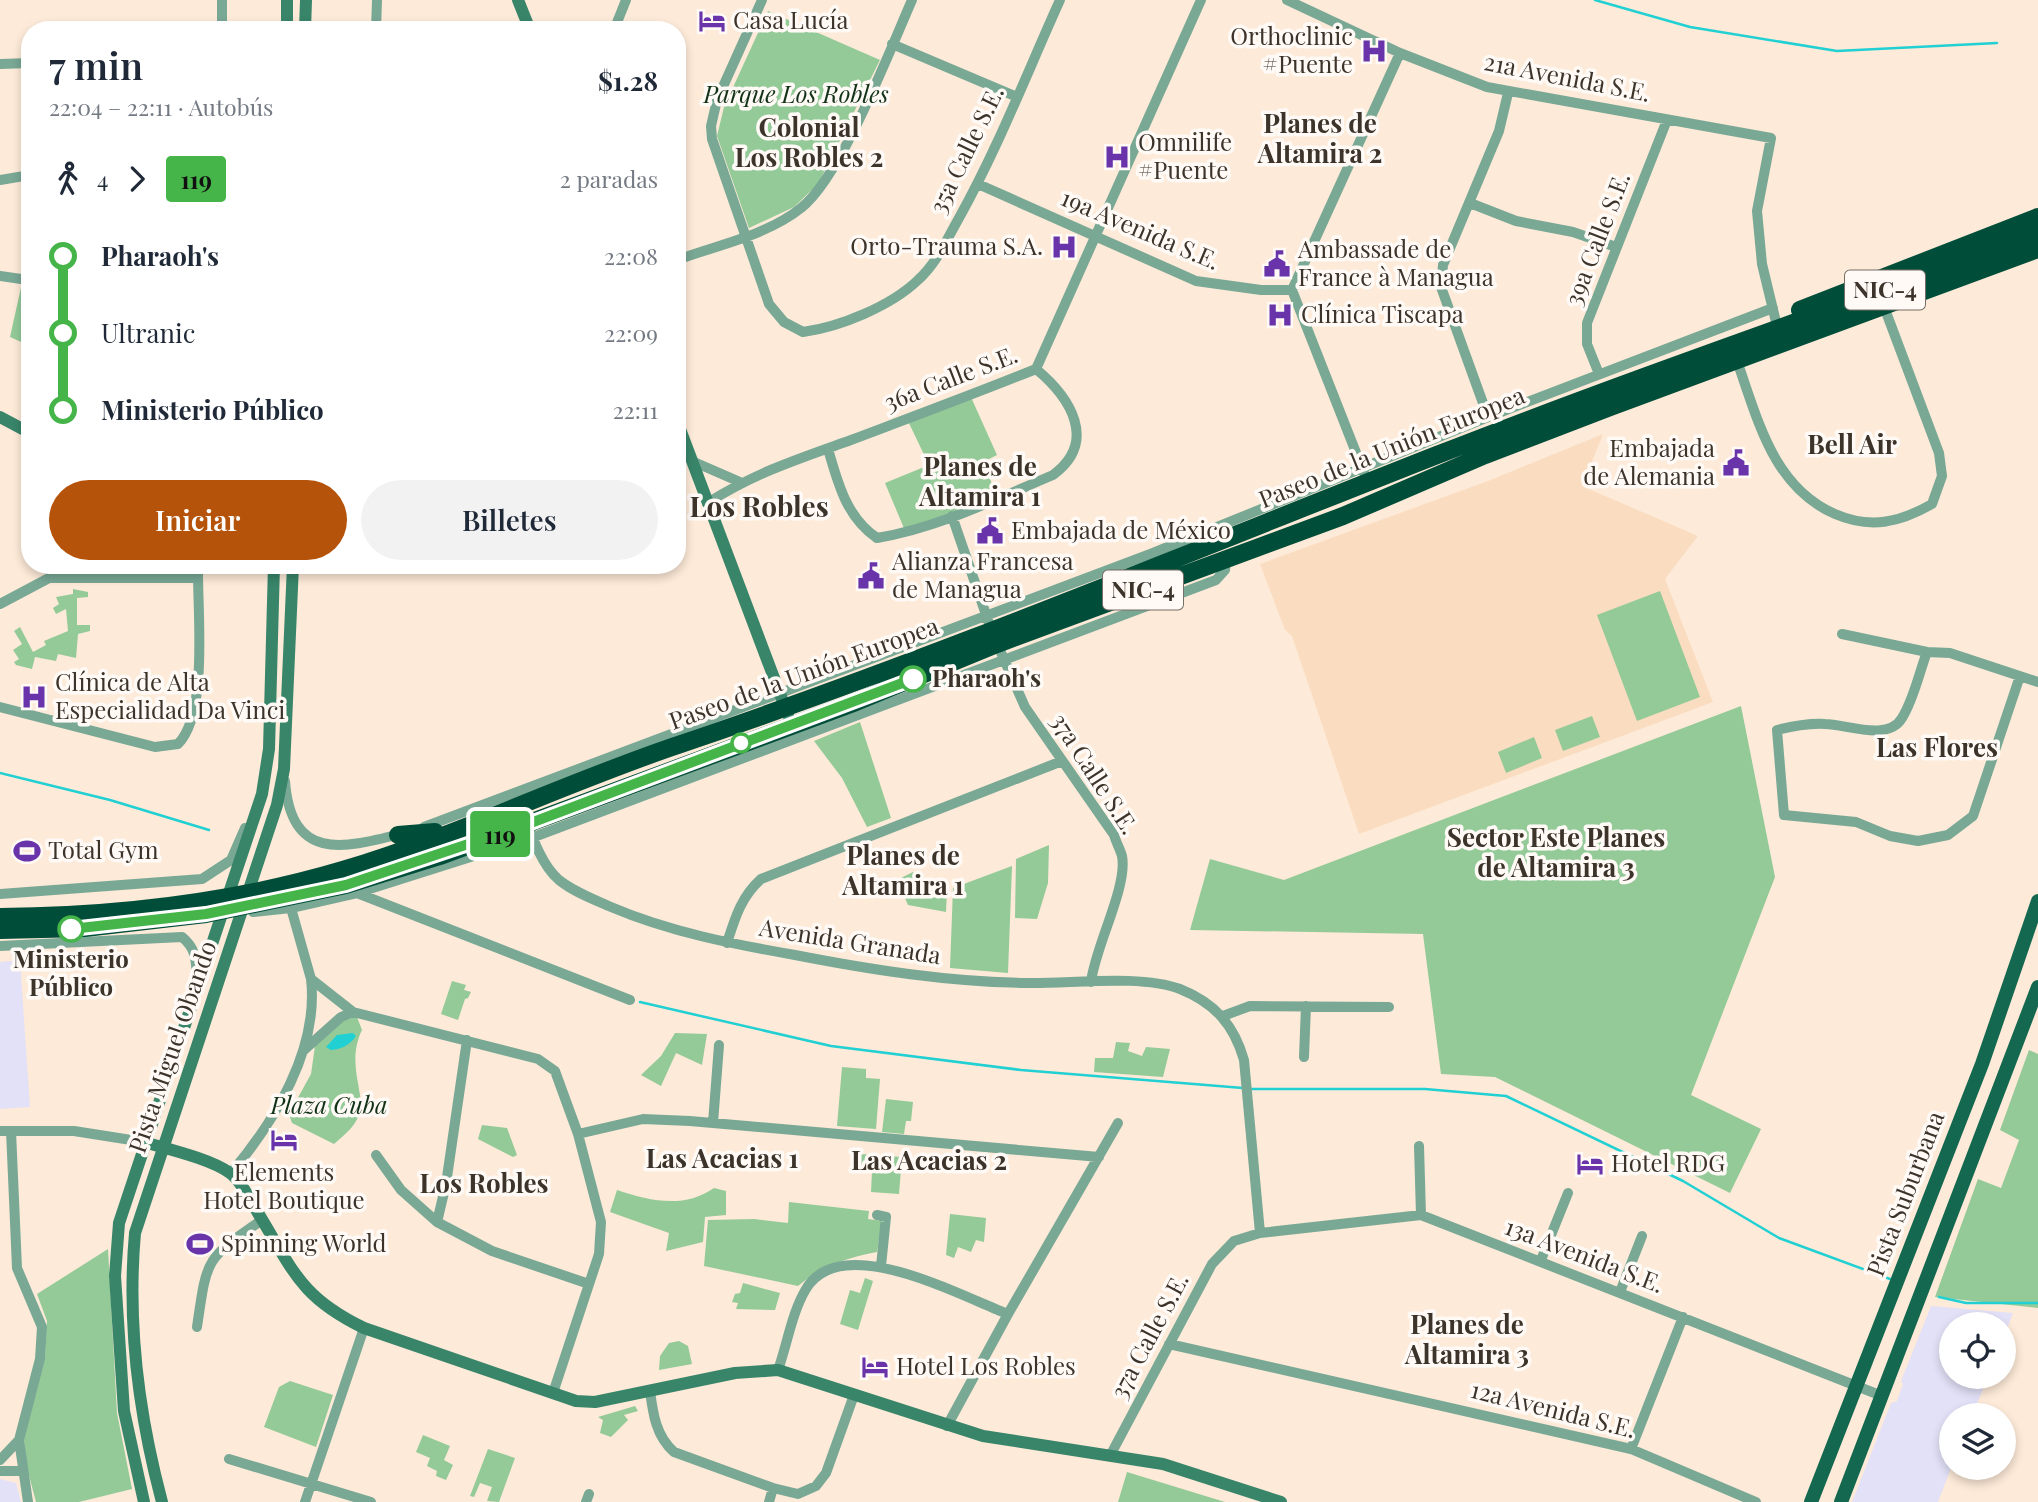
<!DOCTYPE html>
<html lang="es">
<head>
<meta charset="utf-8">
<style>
	body { margin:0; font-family:"Playfair Display",serif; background:#f2f2f3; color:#1f2937; height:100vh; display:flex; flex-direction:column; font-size:26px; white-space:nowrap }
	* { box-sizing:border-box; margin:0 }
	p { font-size:23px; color:#747a83 }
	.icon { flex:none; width:38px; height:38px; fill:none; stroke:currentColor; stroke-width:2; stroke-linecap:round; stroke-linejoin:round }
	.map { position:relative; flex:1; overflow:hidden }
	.details { position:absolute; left:21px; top:21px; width:665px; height:553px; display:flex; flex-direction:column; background:#fff; border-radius:28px; box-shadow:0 4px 10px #0003 }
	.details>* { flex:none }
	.badge { padding:0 14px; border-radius:5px; font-size:24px; line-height:46px }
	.buttons { position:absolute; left:1939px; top:1312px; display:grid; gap:14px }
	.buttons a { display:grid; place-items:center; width:77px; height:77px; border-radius:50%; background:#fff; box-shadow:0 4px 10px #0003; font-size:35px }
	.map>.badge { position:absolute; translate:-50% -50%; box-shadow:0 0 0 4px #fff }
	.legs { display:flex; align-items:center; gap:10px; height:77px; padding:0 28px; font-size:23px }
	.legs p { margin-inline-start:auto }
	.headline { display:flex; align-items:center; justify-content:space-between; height:119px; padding:0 28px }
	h1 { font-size:38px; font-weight:600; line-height:52px }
	.button { display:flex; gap:14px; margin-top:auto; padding:14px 28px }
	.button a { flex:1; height:80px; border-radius:42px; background:#b45309; color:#fff; font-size:28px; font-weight:600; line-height:80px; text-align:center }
	.button a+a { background:#f2f2f3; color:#1f2937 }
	ul { padding:0 28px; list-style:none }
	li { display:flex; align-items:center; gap:24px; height:77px; font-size:26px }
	li i { display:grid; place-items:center; width:10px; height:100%; margin:0 9px; background:currentColor }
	li i::after { content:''; width:18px; height:18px; margin:-9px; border:5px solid; border-radius:50%; background:#fff }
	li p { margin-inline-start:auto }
	li:first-child i { background:linear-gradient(#0000 50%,currentColor 0) }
	li:last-child i { background:linear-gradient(currentColor 50%,#0000 0) }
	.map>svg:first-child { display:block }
</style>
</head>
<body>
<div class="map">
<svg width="2038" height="1502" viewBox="0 0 2038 1502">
	<rect width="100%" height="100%" fill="#fdead8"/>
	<!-- commercial -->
	<path fill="#e3e1f7" d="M20,960L30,1107L0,1109V962Z
		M1931,1306L2013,1313L2004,1337V1325H1951V1377H1988L1972,1416H1951V1468L1938,1502H1852L1891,1403L1897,1401L1903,1384L1901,1381Z
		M0,1479L16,1483L21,1502H0Z"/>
	<!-- built -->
	<path fill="#faddc0" d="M1603,434L1582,486L1698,536L1665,579L1713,702L1359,834L1292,636L1285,630L1260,564L1488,481Z"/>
	<!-- green -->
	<path fill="#93ca98" d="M768,11L880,60L818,184L794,207L749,228L717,136L724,107Z
		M30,279V346L10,337L22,283Z
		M970,395L997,455L983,462L998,498L906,533L885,483L929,465L907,419Z
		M73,589L88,592V597L77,598V625H90V631L78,634L76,658L58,654L56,661L35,657L32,669L16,665L14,662L19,659L13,650L22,644L14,631L20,627L33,652L46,645L44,641L68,631L66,609L56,614L53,608L59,604L56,597L73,594Z
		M1660,591L1700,697L1637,721L1597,615Z
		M1741,706L1775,877L1691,1095L1761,1129L1730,1193L1495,1077L1441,1074L1423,934L1190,930L1210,859L1284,880Z
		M1592,716L1600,737L1563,751L1555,730Z
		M860,722L891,818L867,827L842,778L814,741Z
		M1534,737L1542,758L1506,773L1498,752Z
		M1049,845L1048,883L1037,919L1015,918L1016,859Z
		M1012,866L1008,973L950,968L953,888Z
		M913,872L947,889L946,912L908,905L897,880Z
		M452,981L466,985L464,990L471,992L468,998L465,999L458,1020L441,1014Z
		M348,1014L357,1017L362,1030C345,1065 367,1095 359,1115C354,1128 344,1135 334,1144L292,1123L289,1114L311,1074L315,1046L331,1026Z
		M675,1033L707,1034L702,1065L676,1053L661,1086L641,1075L661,1056Z
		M1116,1042L1130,1043L1128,1051L1142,1056L1146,1047L1170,1049L1163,1077L1094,1072L1095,1058H1113Z
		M2029,1050L2038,1054V1308L1935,1297L1978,1179L2001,1188L2019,1140L2000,1130Z
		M842,1067L866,1069V1078L880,1079L876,1129L837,1126Z
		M886,1099L913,1102L911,1121H906L904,1134L882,1132Z
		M482,1125L507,1128L517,1155L513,1157L478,1139Z
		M861,1154L902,1157L899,1194L871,1192L872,1171L860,1170Z
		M714,1188L726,1191V1215L705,1217L703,1242L666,1251L669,1233L610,1212L617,1190C650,1201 684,1209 714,1188Z
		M789,1202L869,1211L868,1219L882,1221L877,1252C848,1257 821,1267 798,1286L704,1266L708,1220L754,1219L788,1223Z
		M950,1214L986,1218L984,1242L976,1240L971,1252L958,1247L954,1258L946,1255Z
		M108,1249L117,1413L132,1489L79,1502H36L25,1460L24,1438L45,1358L47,1321L37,1294Z
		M865,1278L873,1281L858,1330L840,1324L850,1290L860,1293Z
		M743,1283L780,1293L775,1310L736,1309L738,1303L732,1302L735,1294L740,1293Z
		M679,1341L688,1346L692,1364L659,1370L660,1356L669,1343Z
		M290,1381L333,1395L316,1447L264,1427L279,1387Z
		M635,1406L638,1411L624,1415L628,1420L611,1437L600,1433L603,1420L598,1417Z
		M423,1435L450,1446L444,1460L453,1465L446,1480L436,1476L437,1471L427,1466L430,1458L416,1452Z
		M488,1449L515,1458L499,1502L487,1501L492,1487L480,1483L474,1497L470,1496Z
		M1127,1472L1225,1502H1118Z"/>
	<!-- water -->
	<path fill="#21d0d3" d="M353,1033L356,1036C350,1045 342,1049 331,1050L326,1047L337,1035Z"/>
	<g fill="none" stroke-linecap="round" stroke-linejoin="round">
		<!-- stream -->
		<path stroke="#21d0d3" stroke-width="2.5" d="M1595,0L1690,27L1837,51L1997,43
			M0,773L110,800L209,830
			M640,1002L831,1046L1021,1070L1243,1088
			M1250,1089H1425L1506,1096L1683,1181L1779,1238L1890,1279
			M1939,1297L1966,1303H2038"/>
		<!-- street -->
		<path stroke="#79a895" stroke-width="10" d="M222,0V30
			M762,0L717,100L711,126L712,139L769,304L784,322L803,332C840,327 891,306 918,280C937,263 947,239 959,218C998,148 1027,73 1060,0
			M1287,0L1400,53L1487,87L1771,138L1757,211L1762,264L1776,322
			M376,30L377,0
			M614,30L626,0
			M892,44L1017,97
			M0,64L30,63
			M0,180L30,175
			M978,184L1196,281L1261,290H1292
			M1470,203L1516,221L1573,232L1616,247
			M677,260C717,245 768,235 801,208C841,177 890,50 912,0
			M0,276L21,279L30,275
			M1737,361C1758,420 1773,487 1835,514C1870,529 1899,523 1932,504L1942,476L1939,453L1886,312
			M1599,374L1587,344V323L1667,120
			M1488,417L1441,287L1443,265L1499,131L1508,93
			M828,449C838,483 846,517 877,538C938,528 996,499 1053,475C1098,442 1071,398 1036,369
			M694,462L740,482
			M1368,483L1292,290L1400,53
			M709,502C757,472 798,459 851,440C912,417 974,394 1036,369L1201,0
			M952,516L992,632L1025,707L1114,835C1116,842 1120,849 1122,856C1128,886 1095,947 1091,982
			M0,604L49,578H198
			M1842,634L1927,652L1950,653L2038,682
			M1927,652C1919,673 1914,699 1902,718C1888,742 1846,724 1825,724C1808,723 1793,726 1777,730L1784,815L1856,822L1890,836L1918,841L1948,835L1973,816L2020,676
			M0,707L155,747L178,744C209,713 197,609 198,565
			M285,781C291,861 342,849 400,834
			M521,805C530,829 539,863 559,880C574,892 593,899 611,907C670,932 732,944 795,955C872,970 949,982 1027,983C1070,984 1140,974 1180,989C1215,1003 1234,1025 1244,1060L1260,1233
			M424,827L1153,553L1488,417L1773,308
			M357,893L630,1000
			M0,894L202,879L231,860L245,828
			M291,908L311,979L353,1012L538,1059L555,1071L578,1134L601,1222L599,1254L553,1393
			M253,912L291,908L357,893L534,837L1216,580L1225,570L1226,559
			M727,943C735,918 741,897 761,879L1062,761
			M0,946L182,937C197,949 196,962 197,980
			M1223,1016L1250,1006L1389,1007
			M467,1040L446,1184L437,1222L492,1251L589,1284
			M304,1050L341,1017L353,1012
			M1304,1057L1306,1006
			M713,1123L719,1045
			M0,1131H74L144,1142
			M11,1131L17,1268L42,1327L40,1359L19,1440L28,1502
			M578,1134L643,1119L690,1121L1099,1157
			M1419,1146L1421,1215
			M376,1155L401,1190L437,1222
			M231,1173C275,1121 319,1049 311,979
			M877,1215L886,1217L881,1266
			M1541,1260L1568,1193
			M1620,1292L1642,1236
			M197,1327C207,1258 205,1259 262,1220
			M1169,1344L1631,1449L1756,1502
			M778,1370C787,1345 792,1312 806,1289C841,1230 960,1296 1008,1314
			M650,1391C653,1414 656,1436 674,1452L773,1488L798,1494L816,1486L826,1473L854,1395
			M947,1426L1008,1314L1118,1123
			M1631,1449L1683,1317
			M1111,1454L1212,1264L1234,1241L1260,1233L1421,1215L1882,1396
			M229,1459L371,1502
			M0,1460L19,1440
			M0,1471H22
			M305,1502L364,1328
			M586,1502L589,1494
			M769,1502L773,1488"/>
		<!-- secondary -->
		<path stroke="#38856a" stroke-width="12" d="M518,0L530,30
			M287,30V0
			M305,30L306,0
			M0,417L30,433
			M677,421L788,715
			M144,1142C168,1149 211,1159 230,1173C242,1182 250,1200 258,1213C293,1270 300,1297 364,1328L576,1401L595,1402L735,1373L778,1370L983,1436L1163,1464L1281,1502
			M144,1502L124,1411L115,1276L119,1223L262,794L269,749L274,565
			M162,1502C139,1416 127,1323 135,1233L277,805L284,769L293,565"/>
		<!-- primary -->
		<path stroke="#14684f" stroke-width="14" d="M1811,1502L1982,1064L2038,901
			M1841,1502L2038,987"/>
		<!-- highway -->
		<path stroke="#004e39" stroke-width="18" d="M1800,310L2038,217
			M398,835L435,832
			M0,917C115,916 232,903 343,870C457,836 565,783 678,745C935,658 1185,554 1437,455C1636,377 1838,308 2038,235
			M0,930L85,928L206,914L346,885L440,856L856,702L997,644L1343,516L1485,455L1610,407L2038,249"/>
	</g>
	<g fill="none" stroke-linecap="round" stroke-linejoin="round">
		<!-- line-1 casing -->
		<g stroke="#fff" stroke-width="16">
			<path id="line-1" d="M71,929L206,914L346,885L528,824L913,679"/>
		</g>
		<!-- line-1 -->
		<use href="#line-1" stroke="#45b549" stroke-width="10"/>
	</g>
	<!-- icons -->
	<defs>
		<g id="hotel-bare" transform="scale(2.1)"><path d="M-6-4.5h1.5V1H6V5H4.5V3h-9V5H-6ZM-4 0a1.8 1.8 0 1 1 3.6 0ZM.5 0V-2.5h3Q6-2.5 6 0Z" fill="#6934aa" stroke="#fffaf6" stroke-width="2.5" paint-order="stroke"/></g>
		<g id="hospital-bare" transform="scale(2.1)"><path d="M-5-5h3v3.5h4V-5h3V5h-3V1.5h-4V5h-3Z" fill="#6934aa" stroke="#fffaf6" stroke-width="2.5" paint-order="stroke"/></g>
		<g id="civic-bare" transform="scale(2.1)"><path d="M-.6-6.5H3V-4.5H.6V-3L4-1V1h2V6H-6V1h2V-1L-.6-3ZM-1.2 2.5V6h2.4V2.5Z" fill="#6934aa" stroke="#fffaf6" stroke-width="2.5" paint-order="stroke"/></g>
		<g id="stadium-bare" transform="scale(2.1)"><path d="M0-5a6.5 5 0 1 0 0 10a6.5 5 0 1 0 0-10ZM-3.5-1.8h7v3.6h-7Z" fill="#6934aa" stroke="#fffaf6" stroke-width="2.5" paint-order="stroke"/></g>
	</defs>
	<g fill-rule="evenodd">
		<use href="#hotel-bare" x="712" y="21"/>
		<use href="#hospital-bare" x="1374" y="51"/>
		<use href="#hospital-bare" x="1117" y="157"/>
		<use href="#hospital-bare" x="1064" y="247"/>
		<use href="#civic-bare" x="1277" y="264"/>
		<use href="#hospital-bare" x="1280" y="315"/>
		<use href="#civic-bare" x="1736" y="463"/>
		<use href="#civic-bare" x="990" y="531"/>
		<use href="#civic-bare" x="871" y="576"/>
		<use href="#hospital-bare" x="34" y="697"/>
		<use href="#stadium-bare" x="27" y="851"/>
		<use href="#hotel-bare" x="284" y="1140"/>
		<use href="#hotel-bare" x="1590" y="1164"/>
		<use href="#stadium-bare" x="200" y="1244"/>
		<use href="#hotel-bare" x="875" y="1367"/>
	</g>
	<!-- markers -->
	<g fill="#fff" stroke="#45b549" stroke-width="3.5">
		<circle cx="913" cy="679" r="12"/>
		<circle cx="741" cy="743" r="9"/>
		<circle cx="71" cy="929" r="12"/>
	</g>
	<g text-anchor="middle" stroke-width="7" stroke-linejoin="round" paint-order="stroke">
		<!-- shield labels -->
		<g fill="#fffaf6" stroke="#766f67" stroke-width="2">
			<rect x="1845" y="270.5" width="80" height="39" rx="5"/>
			<rect x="1103" y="570.5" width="80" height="39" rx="5"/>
		</g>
		<g font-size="23" font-weight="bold" fill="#3c332a">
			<text x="1885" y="298">NIC-4</text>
			<text x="1143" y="598">NIC-4</text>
		</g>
		<!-- poi labels -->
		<g font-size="24" fill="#3c332a" stroke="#fffaf6" text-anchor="start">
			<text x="733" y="29">Casa Lucía</text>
			<text x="1353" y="45" text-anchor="end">Orthoclinic<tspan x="1353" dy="28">#Puente</tspan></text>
			<text x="1138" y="151">Omnilife<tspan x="1138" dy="28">#Puente</tspan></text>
			<text x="1043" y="255" text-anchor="end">Orto-Trauma S.A.</text>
			<text x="1298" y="258">Ambassade de<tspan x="1298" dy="28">France à Managua</tspan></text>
			<text x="1301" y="323">Clínica Tiscapa</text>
			<text x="1715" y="457" text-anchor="end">Embajada<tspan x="1715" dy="28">de Alemania</tspan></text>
			<text x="1011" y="539">Embajada de México</text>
			<text x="892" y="570">Alianza Francesa<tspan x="892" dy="28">de Managua</tspan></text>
			<text x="55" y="691">Clínica de Alta<tspan x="55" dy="28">Especialidad Da Vinci</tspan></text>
			<text x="48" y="859">Total Gym</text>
			<text x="1611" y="1172">Hotel RDG</text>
			<text x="284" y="1181" text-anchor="middle">Elements<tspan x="284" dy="28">Hotel Boutique</tspan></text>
			<text x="221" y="1252">Spinning World</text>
			<text x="896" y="1375">Hotel Los Robles</text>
		</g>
		<!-- street labels -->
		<g font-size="24" fill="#3c332a" stroke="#fffaf6">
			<text transform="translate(1567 78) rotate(11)" y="8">21a Avenida S.E.</text>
			<text transform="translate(967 150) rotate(-64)" y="8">35a Calle S.E.</text>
			<text transform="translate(1140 230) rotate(23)" y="8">19a Avenida S.E.</text>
			<text transform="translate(1598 239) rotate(-69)" y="8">39a Calle S.E.</text>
			<text transform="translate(951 379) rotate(-21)" y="8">36a Calle S.E.</text>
			<text transform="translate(1392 448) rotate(-22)" y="8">Paseo de la Unión Europea</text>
			<text transform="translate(804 674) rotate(-20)" y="8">Paseo de la Unión Europea</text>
			<text transform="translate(1094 774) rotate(57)" y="8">37a Calle S.E.</text>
			<text transform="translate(850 942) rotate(9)" y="8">Avenida Granada</text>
			<text transform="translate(173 1047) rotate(-71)" y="8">Pista Miguel Obando</text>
			<text transform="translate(1906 1194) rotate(-69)" y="8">Pista Suburbana</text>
			<text transform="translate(1584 1256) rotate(21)" y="8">13a Avenida S.E.</text>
			<text transform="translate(1150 1336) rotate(-62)" y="8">37a Calle S.E.</text>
			<text transform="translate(1553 1410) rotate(14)" y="8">12a Avenida S.E.</text>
		</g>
		<!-- park labels -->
		<g font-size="24" font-style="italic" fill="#113217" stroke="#fffaf6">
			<text x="796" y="103">Parque Los Robles</text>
			<text x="329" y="1114">Plaza Cuba</text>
		</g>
		<!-- stop labels -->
		<g font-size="24" font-weight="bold" fill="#3c332a" stroke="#fffaf6" text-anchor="start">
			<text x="932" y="687">Pharaoh's</text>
			<text x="71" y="968" text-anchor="middle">Ministerio<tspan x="71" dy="28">Público</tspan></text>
		</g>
		<!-- neighbourhood labels -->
		<g font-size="26" font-weight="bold" fill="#3c332a" stroke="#fffaf6">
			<text x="1320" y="133">Planes de<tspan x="1320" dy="30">Altamira 2</tspan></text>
			<text x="809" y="137">Colonial<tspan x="809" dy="30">Los Robles 2</tspan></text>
			<text x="1852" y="454">Bell Air</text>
			<text x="980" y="476">Planes de<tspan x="980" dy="30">Altamira 1</tspan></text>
			<text x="1937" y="757">Las Flores</text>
			<text x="1556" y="847">Sector Este Planes<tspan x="1556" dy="30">de Altamira 3</tspan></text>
			<text x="903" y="865">Planes de<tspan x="903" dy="30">Altamira 1</tspan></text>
			<text x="722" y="1168">Las Acacias 1</text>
			<text x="929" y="1170">Las Acacias 2</text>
			<text x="484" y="1193">Los Robles</text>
			<text x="1467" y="1334">Planes de<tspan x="1467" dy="30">Altamira 3</tspan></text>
		</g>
		<!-- quarter labels -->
		<g font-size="28" font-weight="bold" fill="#3c332a" stroke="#fffaf6">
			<text x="759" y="517">Los Robles</text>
		</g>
	</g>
</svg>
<div class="buttons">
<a><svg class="icon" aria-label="locate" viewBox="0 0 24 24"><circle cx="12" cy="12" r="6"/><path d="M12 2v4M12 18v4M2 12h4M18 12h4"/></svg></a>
<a><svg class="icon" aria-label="layers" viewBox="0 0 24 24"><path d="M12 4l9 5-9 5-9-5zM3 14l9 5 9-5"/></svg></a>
</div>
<b class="badge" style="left:500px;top:834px;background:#45b549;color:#111">119</b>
<section class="details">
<div class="headline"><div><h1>7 min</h1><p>22:04 – 22:11 · Autobús</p></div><b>$1.28</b></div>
<div class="legs"><svg class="icon" aria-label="walk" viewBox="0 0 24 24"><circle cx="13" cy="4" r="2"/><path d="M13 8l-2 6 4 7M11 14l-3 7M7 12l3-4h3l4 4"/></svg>4<svg class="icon" aria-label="forward" viewBox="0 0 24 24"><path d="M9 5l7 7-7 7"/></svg><b class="badge" style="background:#45b549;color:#111">119</b><p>2 paradas</p></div>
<ul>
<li><i style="color:#45b549"></i><b>Pharaoh's</b><p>22:08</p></li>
<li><i style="color:#45b549"></i><span>Ultranic</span><p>22:09</p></li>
<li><i style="color:#45b549"></i><b>Ministerio Público</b><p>22:11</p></li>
</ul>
<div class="button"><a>Iniciar</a><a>Billetes</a></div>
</section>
</div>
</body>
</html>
